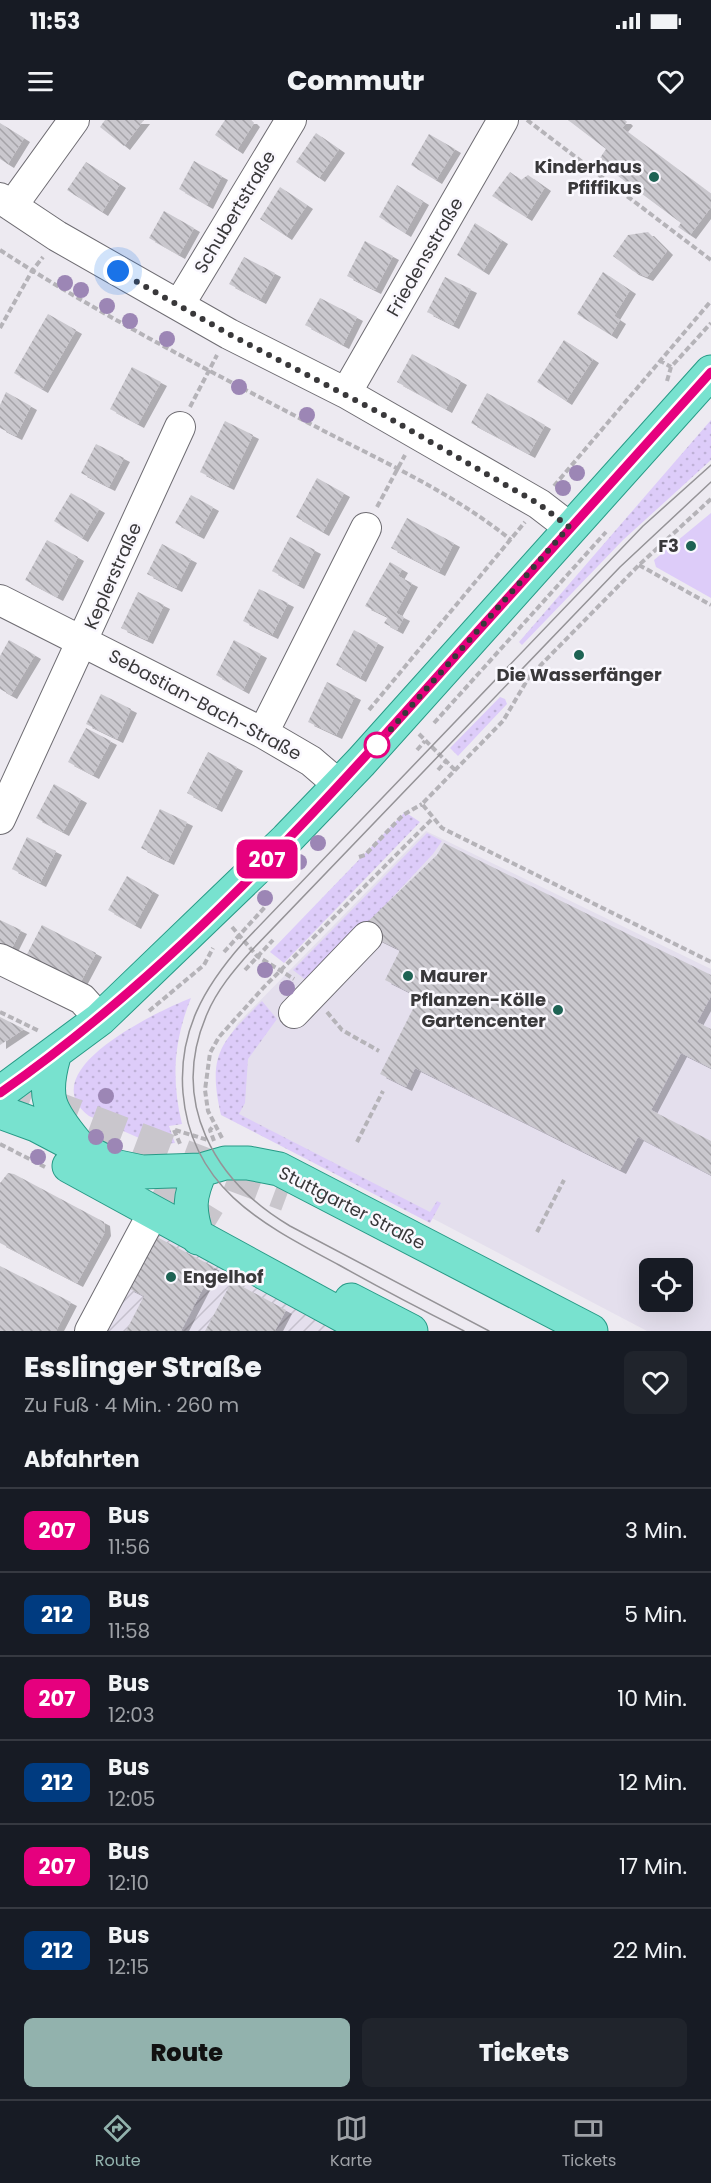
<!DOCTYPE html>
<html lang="de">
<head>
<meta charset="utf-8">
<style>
	body { margin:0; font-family:Poppins,sans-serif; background:#20242c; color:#f1f3f6; height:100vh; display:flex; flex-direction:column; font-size:22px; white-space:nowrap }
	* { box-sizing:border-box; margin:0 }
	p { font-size:20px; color:#9ea1a6 }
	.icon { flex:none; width:33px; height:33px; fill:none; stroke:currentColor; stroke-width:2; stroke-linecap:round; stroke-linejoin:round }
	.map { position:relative; height:1211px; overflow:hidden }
	.details { display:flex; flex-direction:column; background:#171b24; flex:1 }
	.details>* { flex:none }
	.badge { padding:0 12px; border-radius:9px; font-size:21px; line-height:39px }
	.controls { position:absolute; left:639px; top:1138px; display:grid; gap:12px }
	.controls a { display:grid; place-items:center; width:54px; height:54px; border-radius:9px; background:#171b24; box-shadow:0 6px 24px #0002; font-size:30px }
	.you { position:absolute; width:30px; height:30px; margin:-15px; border:4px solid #fff; border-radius:50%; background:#1a73e8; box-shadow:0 0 0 9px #1a73e833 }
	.map>.badge { position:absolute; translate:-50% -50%; box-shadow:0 0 0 3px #fff }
	h2 { padding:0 24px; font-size:22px; line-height:54px }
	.round { display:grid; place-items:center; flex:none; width:63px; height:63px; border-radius:9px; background:#20242c }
	.overview { display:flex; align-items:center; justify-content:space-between; height:102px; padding:0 24px }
	h1 { font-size:28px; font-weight:800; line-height:45px }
	.action { display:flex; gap:12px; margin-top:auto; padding:12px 24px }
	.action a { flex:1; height:69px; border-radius:9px; background:#92b2ad; color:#111; font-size:24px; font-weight:800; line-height:69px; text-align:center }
	.action a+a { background:#20242c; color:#f1f3f6 }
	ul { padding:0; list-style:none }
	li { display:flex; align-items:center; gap:18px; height:84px; padding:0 24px; border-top:2px solid #363941 }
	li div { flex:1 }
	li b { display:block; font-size:22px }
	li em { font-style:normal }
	li .badge { min-width:66px; font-weight:700; text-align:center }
	.status { display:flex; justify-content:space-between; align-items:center; height:42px; padding:0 30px; background:#171b24; direction:ltr }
	.status svg { height:16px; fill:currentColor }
	header { display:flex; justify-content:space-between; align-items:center; height:78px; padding:0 24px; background:#171b24; font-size:27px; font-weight:800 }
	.dock { display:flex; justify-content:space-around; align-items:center; height:84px; border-top:2px solid #363941; background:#171b24; font-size:16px; color:#9ea1a6 }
	.dock a { display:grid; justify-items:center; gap:3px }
	.dock .selected { color:#92b2ad }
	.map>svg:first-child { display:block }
</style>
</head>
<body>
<div class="status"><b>11:53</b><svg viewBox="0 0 49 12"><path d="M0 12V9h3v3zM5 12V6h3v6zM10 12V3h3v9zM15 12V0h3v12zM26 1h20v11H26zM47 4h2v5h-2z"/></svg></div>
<header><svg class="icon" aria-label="menu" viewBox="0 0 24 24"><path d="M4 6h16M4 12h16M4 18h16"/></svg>Commutr<svg class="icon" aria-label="heart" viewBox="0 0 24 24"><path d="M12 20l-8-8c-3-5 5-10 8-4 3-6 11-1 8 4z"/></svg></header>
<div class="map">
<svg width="711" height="1211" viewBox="0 0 711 1211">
	<defs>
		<pattern id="industrial-furrows" width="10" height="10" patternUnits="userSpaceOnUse" patternTransform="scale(1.5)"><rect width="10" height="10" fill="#e4dfed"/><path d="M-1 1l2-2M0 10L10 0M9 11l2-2" fill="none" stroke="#c4c0cc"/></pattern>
		<pattern id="grass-dots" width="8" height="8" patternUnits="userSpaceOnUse" patternTransform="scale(1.5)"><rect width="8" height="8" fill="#ddccf9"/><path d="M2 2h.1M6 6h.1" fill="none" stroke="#beb0d6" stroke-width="1.8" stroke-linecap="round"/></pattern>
		<pattern id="building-back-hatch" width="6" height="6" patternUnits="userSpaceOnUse" patternTransform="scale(1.5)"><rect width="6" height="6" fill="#cac8ce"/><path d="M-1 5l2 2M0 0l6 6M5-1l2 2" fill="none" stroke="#a5a3a8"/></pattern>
		<filter id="shadow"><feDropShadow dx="6" dy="4" stdDeviation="0" flood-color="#0004"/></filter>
	</defs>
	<rect width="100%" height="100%" fill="#edeaf1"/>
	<!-- built -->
	<path fill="#e4dfed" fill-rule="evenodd" d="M426,711L711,849V1211H647L226,990L223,930L237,904ZM650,1149H682V1182H650Z"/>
	<!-- industrial -->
	<path fill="url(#industrial-furrows)" d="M140,1092L359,1211H80Z"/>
	<!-- grass -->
	<path fill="url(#grass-dots)" d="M711,300V340L623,420L522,525L519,522Z
		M500,577L505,579L507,584L458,636L450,628Z
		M405,692L420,702L284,843L270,832Z
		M427,713L442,721L433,734L311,864L293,850Z
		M191,878C174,920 171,959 182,1004L169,1006L175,1023L155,1025L89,996C30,951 158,891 191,878Z
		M262,881L277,899L248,939L245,983L239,994L430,1092L437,1081L441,1083L430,1103L221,995C207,934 221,922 262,881Z"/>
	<!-- pitch -->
	<path fill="#ddccf9" d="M711,393V478L656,447L654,440Z"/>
	<!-- building -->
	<path fill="url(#building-back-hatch)" filter="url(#shadow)" d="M105,0H144L124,26L100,7Z
		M225,0H251L254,3L237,30L215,15Z
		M568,0H625L627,2L622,8L711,74V87L690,115L678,107L681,103L598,41L606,29Z
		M0,3L24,18L8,44L0,39Z
		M316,13L339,29L319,58L296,42Z
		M429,14L455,29L436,60L411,45Z
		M194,41L222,56L207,85L179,69Z
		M86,42L120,64L102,92L67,70Z
		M510,52L521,60L528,55L545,67L526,97L492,76Z
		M397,65L423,81L405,113L379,97Z
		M280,67L307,85L286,116L260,99Z
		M164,91L194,108L179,135L149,118Z
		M475,103L502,120L483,151L457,135Z
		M648,112L667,131L647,157L633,151L613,136L628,115Z
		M365,121L393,136L375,170L347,156Z
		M244,137L275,153L260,180L229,164Z
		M603,152L630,170L614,196L620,200L611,215L577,194Z
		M445,157L471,169L453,205L427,192Z
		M320,178L357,197L343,225L305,205Z
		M48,194L76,210L42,269L14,253Z
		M564,220L593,239L566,281L537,262Z
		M412,234L461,261L446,289L397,262Z
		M132,247L161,262L138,304L110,289Z
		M6,272L31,286L16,316L0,308V285Z
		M487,273L545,305L529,334L471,303Z
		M225,301L253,315L228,366L200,352Z
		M96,324L124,338L109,367L81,353Z
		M317,358L344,373L323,412L296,397Z
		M71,373L99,389L82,418L54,401Z
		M191,375L213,387L198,415L175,403Z
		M407,398L454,423L439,452L391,428Z
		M290,417L315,430L298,465L272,451Z
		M47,420L78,437L57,477L25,460Z
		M162,424L191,439L176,468L147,454Z
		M390,442L402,449L398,456L412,463L396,493L404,497L397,510L384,503L388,497L365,486Z
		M259,469L288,483L272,515L243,501Z
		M138,472L164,485L147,520L121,508Z
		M354,510L378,523L360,558L336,545Z
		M9,520L35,535L11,575L0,569V536Z
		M234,520L261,534L243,570L216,555Z
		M327,562L355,576L336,615L308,602Z
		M101,574L131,589L117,619L86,604Z
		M86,608L111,621L93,655L68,642Z
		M208,632L237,647L216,688L187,673Z
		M54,664L81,679L63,712L36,698Z
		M160,689L187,702L168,741L141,728Z
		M27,717L56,731L40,763L12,749Z
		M444,723L711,855V876L697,902L711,909V948L681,933L651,990L711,1021V1055L638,1017L620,1050L415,948L406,967L380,954L419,877L385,860L400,830L359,810L437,735Z
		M127,756L153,771L135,805L108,790Z
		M0,800L21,810L8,836L0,832Z
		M42,805L96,833L77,869L23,842Z
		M0,897L24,909L0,925Z
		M8,1053L14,1054L104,1102L105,1112L77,1163L0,1123V1063Z
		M155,1116L214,1147L181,1211H126L144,1176L128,1168Z
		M0,1146L71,1182L56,1211H0Z
		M232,1161L286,1190L275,1211H205Z"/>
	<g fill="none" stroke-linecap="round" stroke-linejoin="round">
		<!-- major-tunnel -->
		<path stroke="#c9c6cc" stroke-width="33" stroke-dasharray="33 16" stroke-linecap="butt" d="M0,967L287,1075
			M112,1045L214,1107"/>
		<!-- minor casing -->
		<g stroke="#6e6c72" stroke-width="32">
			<path id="minor" d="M0,78L57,116L229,214L346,273L539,384L569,407
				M12,86L74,0
				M179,185L291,0
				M346,273L503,0
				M0,480L263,613L311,641L340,666
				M263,613L366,408
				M0,699L180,307
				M0,839L82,879L100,899
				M294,893L367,817
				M90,1211L153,1093"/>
		</g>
		<!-- major casing -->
		<g stroke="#279a86" stroke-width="35">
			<path id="major" d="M54,936C42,978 49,990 76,1023
				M0,973L100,899L287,719L361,642L711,252
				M0,992L36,1005L114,1046L142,1052L201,1050L225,1043H248L279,1049L591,1211
				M69,1046L371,1211
				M198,1118C188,1090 189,1076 201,1050
				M351,1180L411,1211"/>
		</g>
		<!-- path -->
		<path stroke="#b5b3b8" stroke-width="4" stroke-dasharray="6 3" stroke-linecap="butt" d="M527,0L711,140
			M0,130C103,197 214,253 322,310C386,343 456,375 511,420
			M0,208L32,151L43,137
			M659,240L671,247
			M667,261L671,247L711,203
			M190,287L217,235
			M554,366L711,181
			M711,379L639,445L529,557L503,601L422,684L442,708L711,842
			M377,387L405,335
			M639,445L711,485
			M369,590L525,402
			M434,603L606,412
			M419,614L455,650
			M417,630L425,621
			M438,650L446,641
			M359,737L365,735L403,695L422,684
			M232,807L257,836L294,859
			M224,832L265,787
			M245,850L273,820
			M149,891L204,845L213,828
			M0,892L39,911
			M327,892L342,910L379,931
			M174,1010L181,1026
			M175,1010L208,1020
			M222,1018L208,991L205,970L210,933L219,917L264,867L432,699
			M214,1021L210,1010L214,1005
			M357,1022L383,971
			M0,1024L45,1047
			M537,1112L564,1060"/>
		<!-- minor -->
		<use href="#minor" stroke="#fff" stroke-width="30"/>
		<!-- major -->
		<use href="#major" stroke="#78e2cf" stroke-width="33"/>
		<!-- tram -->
		<path stroke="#959397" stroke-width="1.5" d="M464,1211C422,1190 380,1168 339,1145C264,1105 191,1069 183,973C178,912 204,867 243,823L643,406L711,345
			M489,1211L290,1106C214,1061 169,982 207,894C217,870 234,850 251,831L620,447L711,362"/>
	</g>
	<!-- trees -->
	<g fill="#9c86b5">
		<circle cx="65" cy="163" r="8"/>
		<circle cx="81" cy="170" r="8"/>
		<circle cx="107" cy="186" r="8"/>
		<circle cx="130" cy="201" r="8"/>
		<circle cx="167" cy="219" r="8"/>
		<circle cx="239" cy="267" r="8"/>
		<circle cx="307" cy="295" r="8"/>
		<circle cx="577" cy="353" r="8"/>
		<circle cx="563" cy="368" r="8"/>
		<circle cx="318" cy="723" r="8"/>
		<circle cx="299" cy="742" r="8"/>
		<circle cx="265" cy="778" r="8"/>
		<circle cx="265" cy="850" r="8"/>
		<circle cx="287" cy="868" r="8"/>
		<circle cx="106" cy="976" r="8"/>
		<circle cx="96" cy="1017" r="8"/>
		<circle cx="115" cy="1026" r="8"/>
		<circle cx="38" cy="1037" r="8"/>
	</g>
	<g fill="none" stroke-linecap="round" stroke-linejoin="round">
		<!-- line casing -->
		<g stroke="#fff" stroke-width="14">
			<path id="line" d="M0,973C178,849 325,682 469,521C549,431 631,342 711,252"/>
		</g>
		<!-- line -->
		<use href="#line" stroke="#e6007e" stroke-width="9"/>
		<!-- walk -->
		<path stroke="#39383a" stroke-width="6" stroke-dasharray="0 10.8" d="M118,151L229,214L382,294L539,384L569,407L377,625"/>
	</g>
	<!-- markers -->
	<g fill="#1e6354" stroke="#faf8fe" stroke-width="2">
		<circle cx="654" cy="57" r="6"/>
		<circle cx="691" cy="426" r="6"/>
		<circle cx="579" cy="535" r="6"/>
		<circle cx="408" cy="856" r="6"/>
		<circle cx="558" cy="890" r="6"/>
		<circle cx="171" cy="1157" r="6"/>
	</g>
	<circle fill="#fff" stroke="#e6007e" stroke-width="3" cx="377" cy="625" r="12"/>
	<g text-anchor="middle" stroke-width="5" stroke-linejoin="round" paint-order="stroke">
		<!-- poi labels -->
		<g font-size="18" font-weight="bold" fill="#39383a" stroke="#faf8fe" text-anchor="end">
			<text x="642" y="53">Kinderhaus<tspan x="642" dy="21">Pfiffikus</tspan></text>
			<text x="679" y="432">F3</text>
			<text x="579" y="561" text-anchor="middle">Die Wasserfänger</text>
			<text x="420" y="862" text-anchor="start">Maurer</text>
			<text x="546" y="886">Pflanzen-Kölle<tspan x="546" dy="21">Gartencenter</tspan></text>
			<text x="183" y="1163" text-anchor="start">Engelhof</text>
		</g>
		<!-- street labels -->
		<g font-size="18" fill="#39383a" stroke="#faf8fe">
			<text transform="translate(235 92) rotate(-59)" y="6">Schubertstraße</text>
			<text transform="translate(425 137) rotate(-60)" y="6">Friedensstraße</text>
			<text transform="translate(113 456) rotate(-66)" y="6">Keplerstraße</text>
			<text transform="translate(205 585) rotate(28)" y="6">Sebastian-Bach-Straße</text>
			<text transform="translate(352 1088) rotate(27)" y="6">Stuttgarter Straße</text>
		</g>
	</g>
</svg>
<div class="controls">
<a><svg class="icon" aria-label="locate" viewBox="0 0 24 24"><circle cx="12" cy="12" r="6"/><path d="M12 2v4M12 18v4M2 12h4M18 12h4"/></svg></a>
</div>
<div class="you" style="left:118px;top:151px"></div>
<b class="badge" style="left:267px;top:739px;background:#e6007e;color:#fff">207</b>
</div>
<section class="details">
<div class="overview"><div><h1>Esslinger Straße</h1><p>Zu Fuß · 4 Min. · 260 m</p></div><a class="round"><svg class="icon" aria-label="heart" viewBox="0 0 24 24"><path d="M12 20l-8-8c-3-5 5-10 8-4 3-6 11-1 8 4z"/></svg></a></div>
<h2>Abfahrten</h2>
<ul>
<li><span class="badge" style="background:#e6007e;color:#fff">207</span><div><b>Bus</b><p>11:56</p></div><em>3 Min.</em></li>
<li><span class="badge" style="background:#003b80;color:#fff">212</span><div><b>Bus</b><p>11:58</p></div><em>5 Min.</em></li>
<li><span class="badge" style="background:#e6007e;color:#fff">207</span><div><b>Bus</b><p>12:03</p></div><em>10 Min.</em></li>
<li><span class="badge" style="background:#003b80;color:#fff">212</span><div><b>Bus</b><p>12:05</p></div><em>12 Min.</em></li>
<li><span class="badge" style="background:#e6007e;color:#fff">207</span><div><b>Bus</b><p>12:10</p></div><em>17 Min.</em></li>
<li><span class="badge" style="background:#003b80;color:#fff">212</span><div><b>Bus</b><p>12:15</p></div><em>22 Min.</em></li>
</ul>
<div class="action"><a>Route</a><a>Tickets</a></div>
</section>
<nav class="dock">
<a class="selected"><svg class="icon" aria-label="directions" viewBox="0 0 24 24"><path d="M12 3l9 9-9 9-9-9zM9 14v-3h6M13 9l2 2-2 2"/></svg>Route</a>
<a><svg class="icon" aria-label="map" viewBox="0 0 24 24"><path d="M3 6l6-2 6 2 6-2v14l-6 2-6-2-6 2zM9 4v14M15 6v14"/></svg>Karte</a>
<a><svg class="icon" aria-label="tickets" viewBox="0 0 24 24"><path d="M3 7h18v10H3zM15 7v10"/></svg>Tickets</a>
</nav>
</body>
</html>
